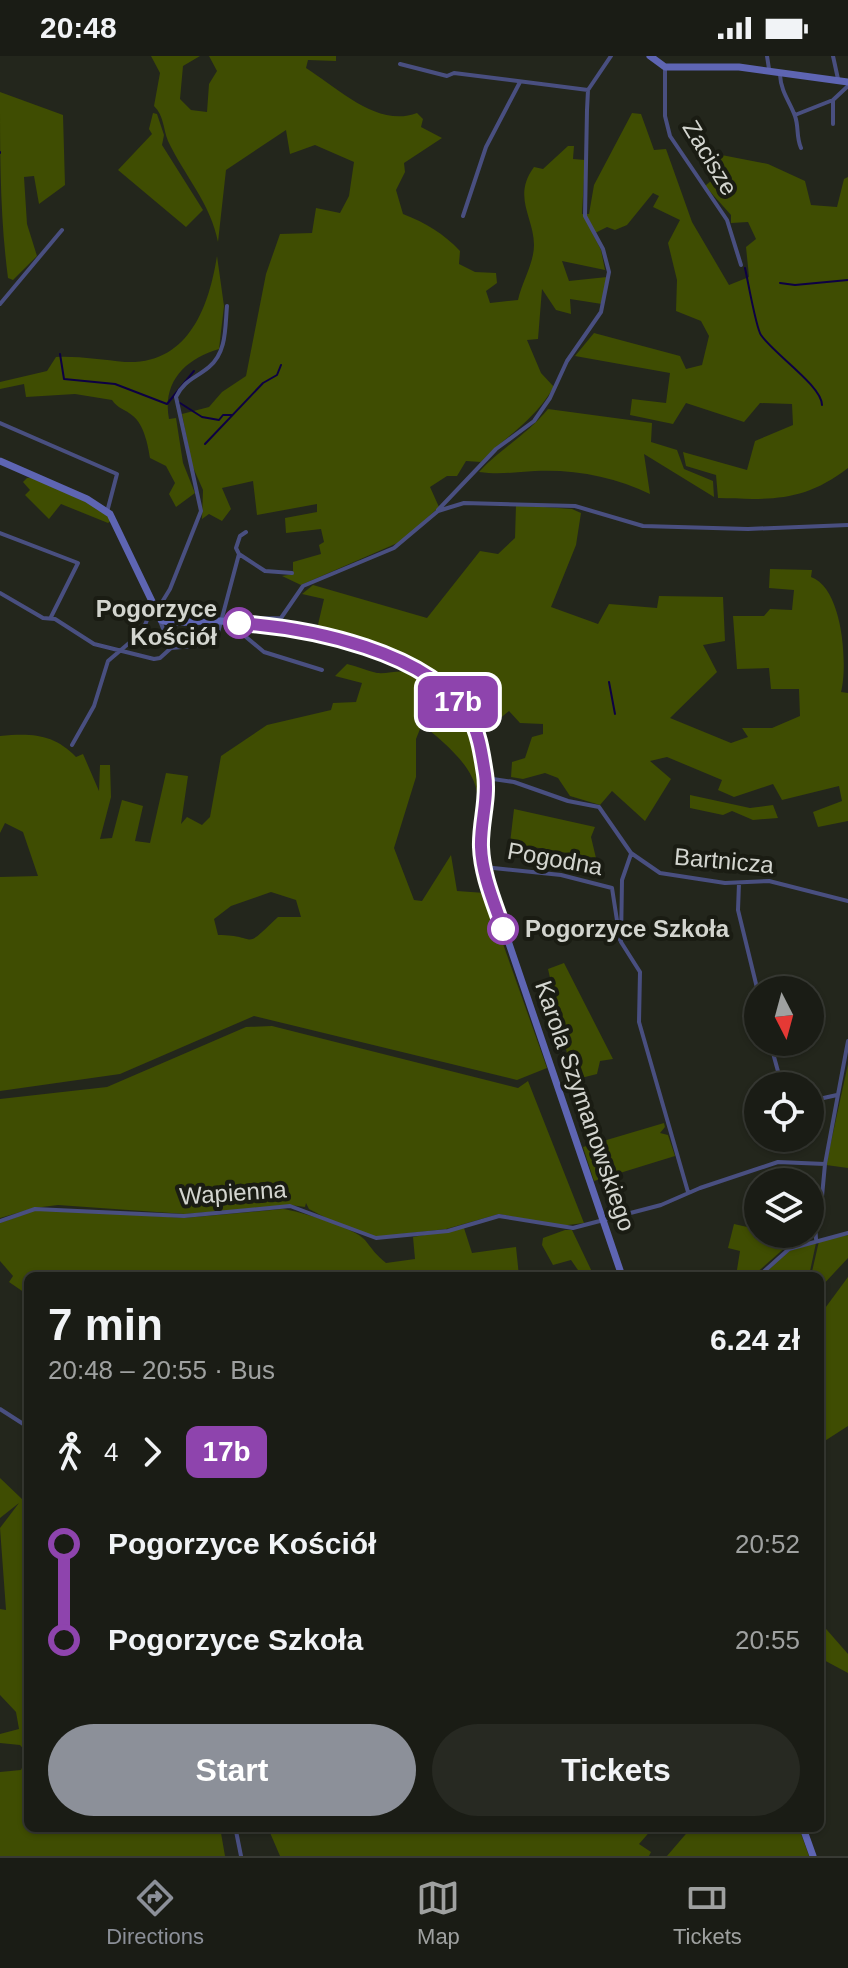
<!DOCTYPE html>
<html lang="en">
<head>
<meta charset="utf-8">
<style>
	body { margin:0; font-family:Arial,sans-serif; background:#272922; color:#f1f3f6; height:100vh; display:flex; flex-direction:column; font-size:30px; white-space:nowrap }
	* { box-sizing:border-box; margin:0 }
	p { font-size:26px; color:#9fa1a0 }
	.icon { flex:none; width:44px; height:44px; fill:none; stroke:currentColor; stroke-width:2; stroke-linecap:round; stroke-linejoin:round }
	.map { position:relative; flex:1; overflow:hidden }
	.sheet { position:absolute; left:24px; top:1216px; width:800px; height:560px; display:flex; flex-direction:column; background:#1a1c15; border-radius:12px; box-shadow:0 2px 6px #0004,0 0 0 2px #383a34 }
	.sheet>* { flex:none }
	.badge { padding:0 16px; border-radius:12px; font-size:28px; line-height:52px }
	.needle { width:52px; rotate:174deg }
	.fabs { position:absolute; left:744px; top:920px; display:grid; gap:16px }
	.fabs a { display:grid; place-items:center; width:80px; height:80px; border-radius:50%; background:#1a1c15; box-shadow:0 2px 6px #0004,0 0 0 2px #383a34; font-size:40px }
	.map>.badge { position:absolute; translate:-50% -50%; box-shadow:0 0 0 4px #fff }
	.legs { display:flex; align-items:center; gap:12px; height:88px; padding:0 24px; font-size:26px }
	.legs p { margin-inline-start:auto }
	.summary { display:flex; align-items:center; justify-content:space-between; height:136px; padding:0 24px }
	h1 { font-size:44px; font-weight:800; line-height:60px }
	.primary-button { display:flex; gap:16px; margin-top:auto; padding:16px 24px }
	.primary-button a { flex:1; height:92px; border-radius:48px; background:#8c9099; color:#fff; font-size:32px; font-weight:800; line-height:92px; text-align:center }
	.primary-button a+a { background:#272922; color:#f1f3f6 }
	ul { padding:0 24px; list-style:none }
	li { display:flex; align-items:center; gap:28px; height:96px; font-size:30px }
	li i { display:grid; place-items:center; width:12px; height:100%; margin:0 10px; background:currentColor }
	li i::after { content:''; width:20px; height:20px; margin:-10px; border:6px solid; border-radius:50%; background:#1a1c15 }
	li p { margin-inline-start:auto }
	li:first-child i { background:linear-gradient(#0000 50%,currentColor 0) }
	li:last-child i { background:linear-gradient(currentColor 50%,#0000 0) }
	.status { display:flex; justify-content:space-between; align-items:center; height:56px; padding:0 40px; background:#1a1c15; direction:ltr }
	.status svg { height:22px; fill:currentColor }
	.tab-bar { display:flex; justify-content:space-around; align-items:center; height:112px; border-top:2px solid #383a34; background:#1a1c15; font-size:22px; color:#9fa1a0 }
	.tab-bar a { display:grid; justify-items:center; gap:4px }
	.tab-bar .active { color:#8c9099 }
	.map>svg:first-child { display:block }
</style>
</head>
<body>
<div class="status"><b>20:48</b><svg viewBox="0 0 49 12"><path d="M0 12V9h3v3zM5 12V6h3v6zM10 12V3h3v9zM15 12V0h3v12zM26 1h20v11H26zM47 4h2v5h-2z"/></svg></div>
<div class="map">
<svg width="848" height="1800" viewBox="0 0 848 1800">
	<rect width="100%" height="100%" fill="#23261c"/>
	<!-- green -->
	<path fill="#3f4d02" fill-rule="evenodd" d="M151,0H200L183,10L180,43L191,54L207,56L209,28L217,15L209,0H336V5L308,4L306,12C339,33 378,72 417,57L423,63L421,71L442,82L404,107L405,116L396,134L403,158C426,167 443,177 460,195L459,208L475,216L496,217L497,227L486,235L490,247L518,244C522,226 534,207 534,189C534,161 512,141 534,111L543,113L568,90H574L573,103L585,104L582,158H589L594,129L632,57L641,58L654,94L666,93L692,166L729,229L749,221L746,191L756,183L748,166L731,167V159L705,130L712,124L701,95L768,108L805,125L811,149L837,151L844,123L848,121V412C804,446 771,444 718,442L716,419L686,410L683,396L747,414L755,385L793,369L792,348L760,347L744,366L686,347L673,368L630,359L632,343L666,347L670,317L575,300L594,277L680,300L686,313L702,309L709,280L701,265L676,255L677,224L668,187L680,164L653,151L659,140L653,137L627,169L615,174L607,171L593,178L601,194L605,214L562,205L569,225L607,221L602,248L570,243L571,258L556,254L542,233L538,283L527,284L541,317L554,331C531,368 509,377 481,406L466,405L457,420H447L430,431L439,451L402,485L301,529L282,520L293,518V506L321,498L319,489L324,486L321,473L286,477L285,462L317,456V448L257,459L253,425L222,432L231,453L222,465L209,458L202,463L203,434L192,409L182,358L209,351L222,336L246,320L266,218L280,178L312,177L316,152L340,157L349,140L354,106L315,89L290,98L286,74L226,114L218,186C211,148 184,119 168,85C163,72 164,60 154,50L160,17Z
		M0,36L63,59L65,129L39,148L34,120L24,121L27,168L37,200L13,224L8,222C0,161 0,98 0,36Z
		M153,57L157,58L164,79L162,89L203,154L186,171L118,114L152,78L149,73Z
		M217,200L224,250L219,293C185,303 162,326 169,363L176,362L183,407L195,437L176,451L169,438L175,427L166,410L150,402C148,389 144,369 133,360C125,353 118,353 112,344L75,338L26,341L24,328L0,333V326L47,315L56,301C80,300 102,304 125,306C189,309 209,250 217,200Z
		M548,353L652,367L651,386L677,394L684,413L713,425L714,441L644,398L650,438C616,421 574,413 535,415C515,416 500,419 479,416C501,392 528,378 548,353Z
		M27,422H34L99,452L112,464L108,467L61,448L49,463L25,439L30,434L23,426Z
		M516,449L572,453L581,457L576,489L551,551L598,568L609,548L657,552L659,540L723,541L725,585L703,589L717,616L670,662L731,687L748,681L742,672H772L800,660L799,633H771L769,612L737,613L733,560H764L770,553L792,554L794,534L769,532L770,513L812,514L811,521C843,532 848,609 841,636L848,637V765L818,771L813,756L842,745L839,730L782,744L773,728L734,741L718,734L722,724L667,701L650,705L671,723L645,765L612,735L600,749L570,740L558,722L545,717L523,723L511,721L512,706L525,702L532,681L543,678V668L520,667L509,655L498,664L468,628L465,627L459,645C406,602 381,593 316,577L324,543L302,538L313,529L427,562L480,495L498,498L515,482Z
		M347,608C357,610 367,615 377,617C387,618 398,614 408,616C455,630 482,693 481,737H477C473,709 443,686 422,668L416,683V721L394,792L414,844L422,845L451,799L457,835L485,837L547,1012L517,1024L254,960L120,1018L0,1035V821L38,820L23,776L5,767L0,777V680C32,677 54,678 76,701L83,698L99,735L100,709H110L111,741L100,783L112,782L122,744L143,750L135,785L150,787L166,717L188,720L181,768L187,761L202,769L210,761L221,700L267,669L331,654L333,647L356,646L362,627L335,620ZM271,836L296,844L301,861H278C240,897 261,879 218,879L214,863L231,850Z
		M690,739L750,752L773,749L778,762L753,764L732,755L723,759L690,752Z
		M514,753L595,771L591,781L596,802L510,787Z
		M564,907L613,1003L600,1005L597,1018L573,1024L548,913Z
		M272,970L518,1032L528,1025L584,1167L560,1170L499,1158L446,1173L375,1181L328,1163L309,1153L306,1147L305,1151L290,1149L185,1158L58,1149L34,1152L0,1162V1043L107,1031L246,971Z
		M848,1008V1112L826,1109Z
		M664,1067L665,1071L660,1077L668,1079L675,1100L594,1125L583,1091Z
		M283,1153C299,1155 355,1172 365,1184C372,1193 376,1199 386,1207L415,1203L413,1181L464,1172L472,1197L516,1191L519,1220H28V1239L9,1226L13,1220L0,1205V1167L34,1155L58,1154L184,1162Z
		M734,1168L756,1173L754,1182L786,1183L788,1178H810L812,1169L814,1180L788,1189L753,1220H736L740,1195L728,1192Z
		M565,1174H572L594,1220L580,1217L571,1204L553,1209L542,1189L543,1182Z
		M848,1179V1202L820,1232V1220H811L819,1185Z
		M816,1187L809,1220H762L789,1195Z
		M848,1221V1370L820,1388V1259Z
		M0,1422L22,1443L28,1438V1772H238L221,1777L225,1800H0V1716L21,1714L28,1698L20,1689L0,1687V1678L19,1673L16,1656L0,1639V1553L6,1554L0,1472L19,1447L0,1462Z
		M820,1566L848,1598V1617L820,1602Z
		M268,1772H653L639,1788L651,1796L649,1800H280Z
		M691,1772H799L809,1800H667Z"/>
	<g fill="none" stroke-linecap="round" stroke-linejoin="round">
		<!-- stream -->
		<path stroke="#0d0044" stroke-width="2" d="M0,96V97
			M745,212C748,225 756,272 761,279C774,298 822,330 822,349
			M780,227L795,229L848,224
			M60,298L64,323L115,328L167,348L194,315
			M180,347L202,361L219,364L223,359H232
			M205,388L263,327L277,319L281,309
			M609,626L615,658
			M214,1776L242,1772"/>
		<!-- street -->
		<path stroke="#494f80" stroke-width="4" d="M767,0L769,13
			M833,0L838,23
			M400,8L447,20L454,17L588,34
			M665,11V60L670,80L727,164L741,209
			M780,19C781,36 790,46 795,60C799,71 796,81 801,92
			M795,59L833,44L848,30
			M833,68V44
			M463,160L486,91L520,26
			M0,248L62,174
			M0,367L117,418L107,456
			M438,454L496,393L534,365L550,342L567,305L601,256L609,216L603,193L585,160L587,54L588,34L611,0
			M0,477L78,507L51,561
			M239,498L236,492L240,480L246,476
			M0,537L43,562L55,563L94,588L154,603L160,602L171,592L215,588L239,498L265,515L292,517
			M156,556L170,533L201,455L176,341C184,324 196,322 209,311C227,296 225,271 227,250
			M160,565L171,592
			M233,566L234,571L264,596L322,614
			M245,567L249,563L281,562L303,530L394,492L438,455L464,447L575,450L643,470L748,473L848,469
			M72,689L94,650L108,605L142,576L152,552
			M486,722L514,726L568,745L599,751L631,797L660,817L725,827L769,825L848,845
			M631,798L622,824L621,886L640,916L639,966L688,1136
			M484,811L561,819L612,832L620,884
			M739,827L738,854L758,936
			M770,986L782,1030
			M810,1045L837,1039
			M0,1165L35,1153L184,1160L290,1150L376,1182L448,1175L499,1160L573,1172L661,1149L700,1132L778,1106L825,1108
			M816,1183L815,1169L820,1162L825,1108L848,985
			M759,1220L789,1193L848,1177
			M0,1353L28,1371
			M236,1775L241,1800"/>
		<!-- secondary -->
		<path stroke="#5e65b3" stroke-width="7" d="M650,0L665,11H739L848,26
			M0,405L87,443L110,458L161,564C177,570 202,563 221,565C288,571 452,596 475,672C481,691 486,713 486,732C486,759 479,784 483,811L622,1220
			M803,1772L813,1800"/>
	</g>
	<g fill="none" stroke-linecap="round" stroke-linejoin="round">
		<!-- line-1 casing -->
		<g stroke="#fff" stroke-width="18">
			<path id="line-1" d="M239,567C309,572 429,595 469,660C479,676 482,699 485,718C489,742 480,767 481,791C482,819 494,846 503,873"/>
		</g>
		<!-- line-1 -->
		<use href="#line-1" stroke="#8e44ad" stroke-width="12"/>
	</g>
	<!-- markers -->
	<g fill="#fff" stroke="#8e44ad" stroke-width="4">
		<circle cx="239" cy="567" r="14"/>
		<circle cx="503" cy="873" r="14"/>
	</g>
	<g text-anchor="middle" stroke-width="8" stroke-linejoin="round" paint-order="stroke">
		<!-- street labels -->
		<g font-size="24" fill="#d3d5cf" stroke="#1a1c13">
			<text transform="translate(710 102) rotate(59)" y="8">Zacisze</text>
			<text transform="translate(555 803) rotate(10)" y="8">Pogodna</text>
			<text transform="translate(724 805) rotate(5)" y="8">Bartnicza</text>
			<text transform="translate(585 1050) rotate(71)" y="8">Karola Szymanowskiego</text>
			<text transform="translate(233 1137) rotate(-4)" y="8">Wapienna</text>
		</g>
		<!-- stop labels -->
		<g font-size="24" font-weight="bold" fill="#d3d5cf" stroke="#1a1c13" text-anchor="end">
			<text x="217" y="561">Pogorzyce<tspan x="217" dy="28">Kościół</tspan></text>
			<text x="525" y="881" text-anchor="start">Pogorzyce Szkoła</text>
		</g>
	</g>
</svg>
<div class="fabs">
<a><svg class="needle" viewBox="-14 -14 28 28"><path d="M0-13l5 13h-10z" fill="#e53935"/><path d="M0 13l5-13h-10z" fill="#9fa1a0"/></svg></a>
<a><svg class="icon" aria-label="locate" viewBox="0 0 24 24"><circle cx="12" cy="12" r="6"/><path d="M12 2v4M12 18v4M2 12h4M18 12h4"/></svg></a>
<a><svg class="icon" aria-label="layers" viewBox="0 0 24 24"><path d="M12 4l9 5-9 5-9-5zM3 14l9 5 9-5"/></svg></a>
</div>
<b class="badge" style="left:458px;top:646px;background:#8e44ad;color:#fff">17b</b>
<section class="sheet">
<div class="summary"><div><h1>7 min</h1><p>20:48 – 20:55 · Bus</p></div><b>6.24 zł</b></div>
<div class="legs"><svg class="icon" aria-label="walk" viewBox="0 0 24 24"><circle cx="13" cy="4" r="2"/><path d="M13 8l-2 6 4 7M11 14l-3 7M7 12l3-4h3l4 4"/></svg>4<svg class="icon" aria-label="forward" viewBox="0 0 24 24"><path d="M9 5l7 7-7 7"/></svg><b class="badge" style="background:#8e44ad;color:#fff">17b</b></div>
<ul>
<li><i style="color:#8e44ad"></i><b>Pogorzyce Kościół</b><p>20:52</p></li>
<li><i style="color:#8e44ad"></i><b>Pogorzyce Szkoła</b><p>20:55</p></li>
</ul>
<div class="primary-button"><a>Start</a><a>Tickets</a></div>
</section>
</div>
<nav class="tab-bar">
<a class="active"><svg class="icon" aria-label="directions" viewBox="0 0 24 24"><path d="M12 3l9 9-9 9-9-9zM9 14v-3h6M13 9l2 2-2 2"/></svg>Directions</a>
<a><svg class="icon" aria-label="map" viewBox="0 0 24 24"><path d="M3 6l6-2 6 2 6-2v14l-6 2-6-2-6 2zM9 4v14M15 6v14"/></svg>Map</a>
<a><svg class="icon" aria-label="tickets" viewBox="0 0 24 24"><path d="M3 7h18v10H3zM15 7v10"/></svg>Tickets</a>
</nav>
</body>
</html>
